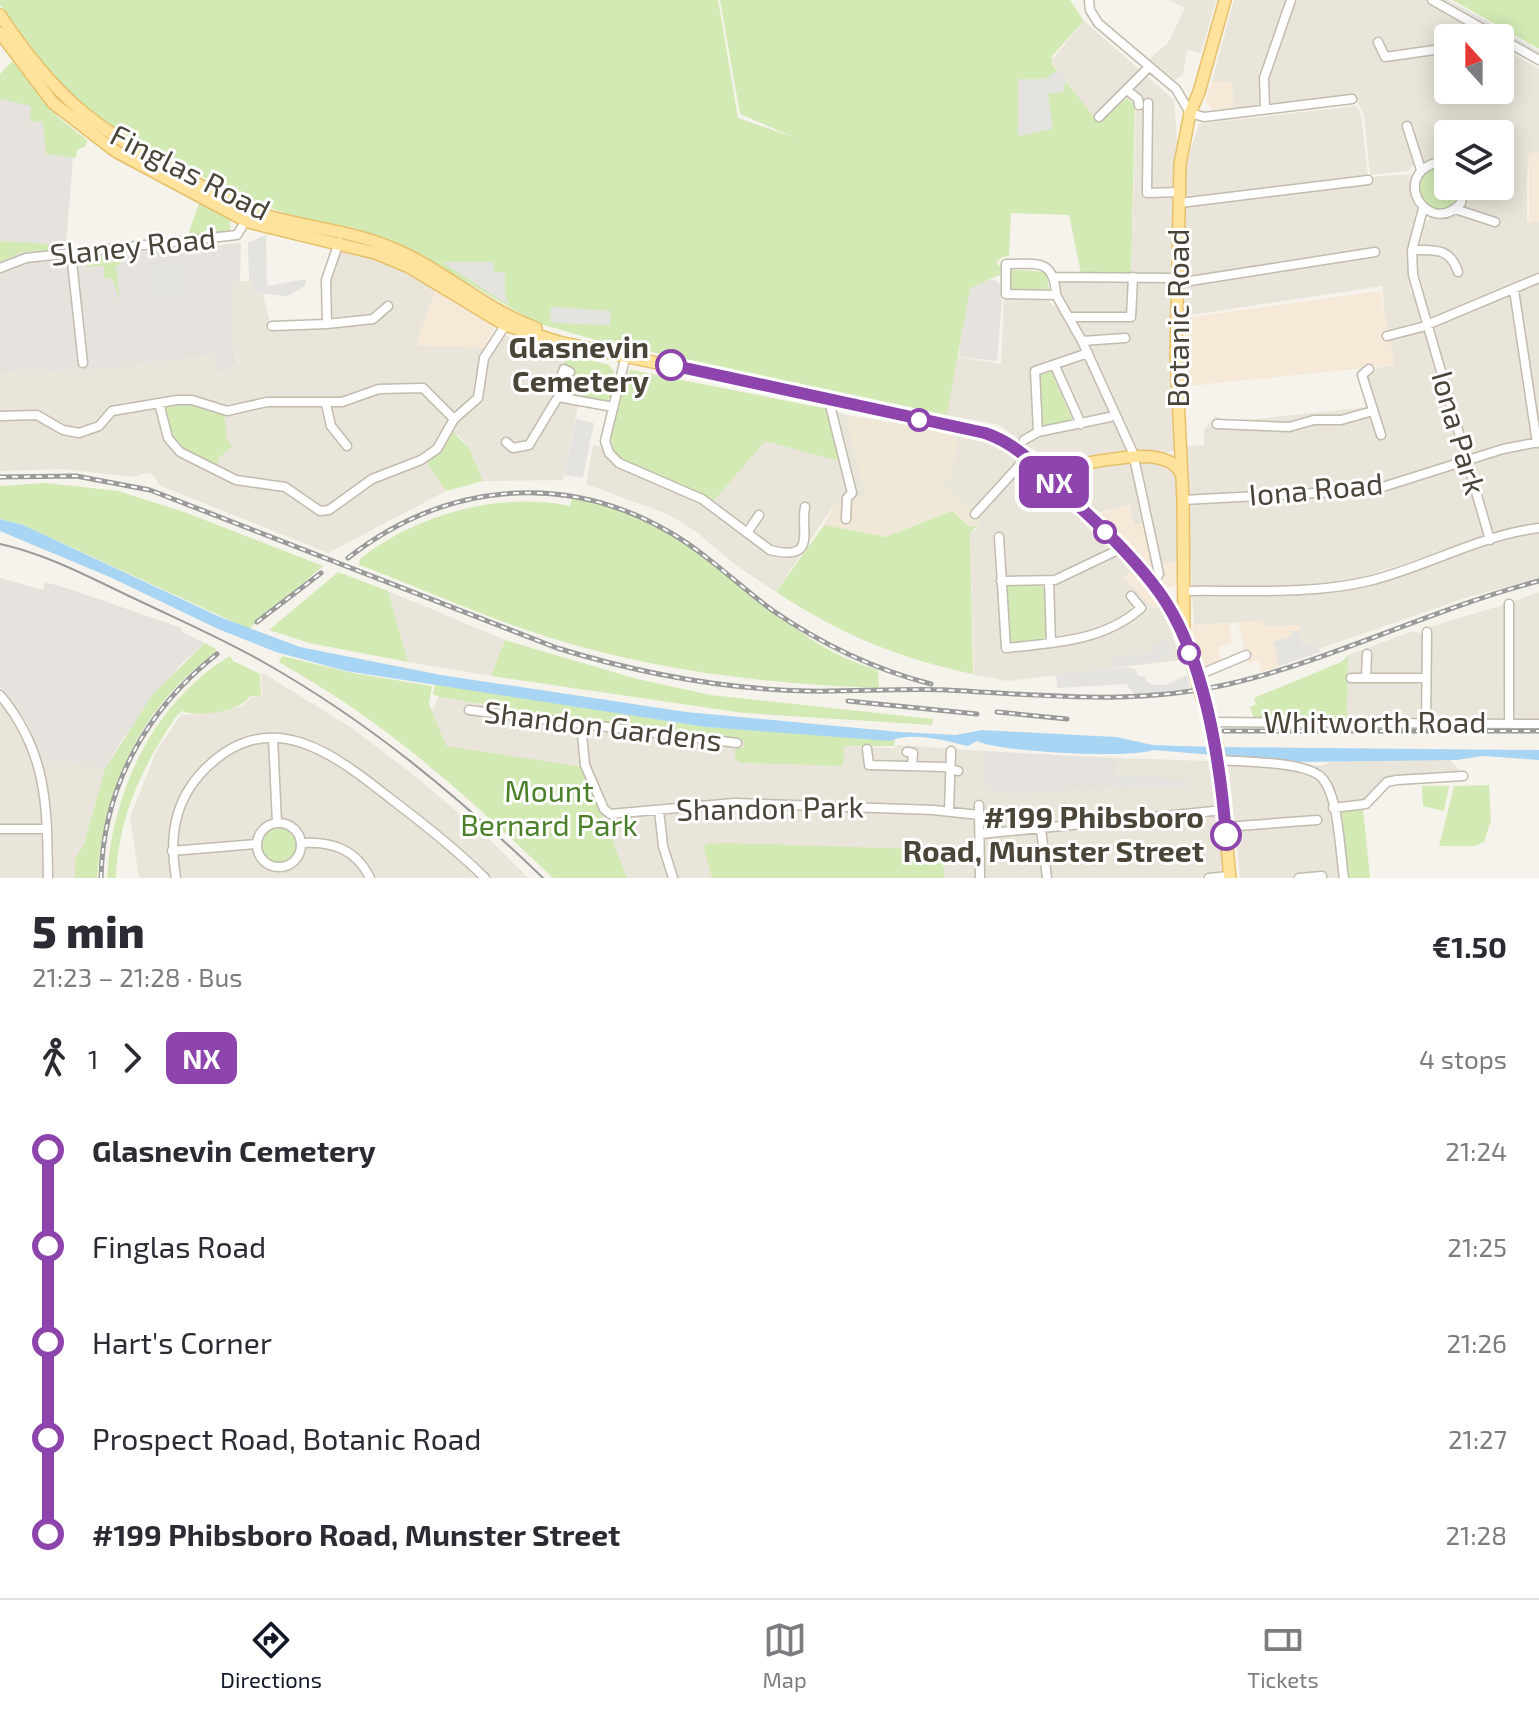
<!DOCTYPE html>
<html lang="en">
<head>
<meta charset="utf-8">
<style>
	body { margin:0; font-family:"Exo 2",sans-serif; background:#f2f2f3; color:#2b2b33; height:100vh; display:flex; flex-direction:column; font-size:30px; white-space:nowrap }
	* { box-sizing:border-box; margin:0 }
	p { font-size:26px; color:#7c7c81 }
	.icon { flex:none; width:44px; height:44px; fill:none; stroke:currentColor; stroke-width:2; stroke-linecap:round; stroke-linejoin:round }
	.map { position:relative; height:878px; overflow:hidden }
	.panel { display:flex; flex-direction:column; background:#fff; flex:1 }
	.panel>* { flex:none }
	.badge { padding:0 16px; border-radius:12px; font-size:28px; line-height:52px }
	.needle { width:52px; rotate:339deg }
	.fabs { position:absolute; left:1434px; top:24px; display:grid; gap:16px }
	.fabs a { display:grid; place-items:center; width:80px; height:80px; border-radius:8px; background:#fff; box-shadow:0 4px 20px #0003; font-size:40px }
	.map>.badge { position:absolute; translate:-50% -50%; box-shadow:0 0 0 4px #fff }
	.legs { display:flex; align-items:center; gap:12px; height:88px; padding:0 32px; font-size:26px }
	.legs p { margin-inline-start:auto }
	.overview { display:flex; align-items:center; justify-content:space-between; height:136px; padding:0 32px }
	h1 { font-size:44px; font-weight:800; line-height:60px }
	ul { padding:0 32px; list-style:none }
	li { display:flex; align-items:center; gap:28px; height:96px; font-size:30px }
	li i { display:grid; place-items:center; width:12px; height:100%; margin:0 10px; background:currentColor }
	li i::after { content:''; width:20px; height:20px; margin:-10px; border:6px solid; border-radius:50%; background:#fff }
	li p { margin-inline-start:auto }
	li:first-child i { background:linear-gradient(#0000 50%,currentColor 0) }
	li:last-child i { background:linear-gradient(currentColor 50%,#0000 0) }
	.tab-bar { display:flex; justify-content:space-around; align-items:center; height:112px; border-top:2px solid #e1e1e2; background:#fff; font-size:22px; color:#7c7c81 }
	.tab-bar a { display:grid; justify-items:center; gap:4px }
	.tab-bar .selected { color:#111827 }
	.map>svg:first-child { display:block }
</style>
</head>
<body>
<div class="map">
<svg width="1539" height="878" viewBox="0 0 1539 878">
	<rect width="100%" height="100%" fill="#f6f3ec"/>
	<!-- residential -->
	<path fill="#eae5da" d="M1168,0H1216L1201,53L1187,50L1183,75L1175,80L1149,59L1168,43L1185,8Z
		M1234,0H1432L1471,22L1460,38H1448V48L1385,57L1382,61L1448,54V90H1500V62L1506,50L1539,69V153L1529,154L1527,179V221L1539,222V274L1434,319L1422,318L1419,324L1390,332L1386,325L1382,286L1184,316L1186,164L1199,124L1356,106L1361,115L1368,177L1418,174L1412,198L1421,212L1408,250L1410,291L1415,297L1423,288L1416,266L1423,225L1432,217L1457,213L1466,198V186H1500V134H1448V162L1433,160L1413,165L1408,171L1370,175L1364,115L1356,99L1270,103L1265,82L1262,105L1233,108L1232,83L1212,81Z
		M1084,21L1174,100L1178,152L1177,444L1172,451L1161,454L1178,475L1180,561L1159,564L1150,523L1134,525L1129,505L1097,513L1066,484L1069,477L1066,463L1045,458L999,425L947,415L957,357L1001,364L1004,297H1045L1054,306L1061,301L1059,280L1131,275L1136,101L1127,96L1102,117H1093L1051,61Z
		M339,245L374,255L436,289L416,345L492,348L504,335L566,354L561,396L579,401L563,480L483,481L469,448L458,434L425,461L446,491L328,553L161,486L150,472L133,477L62,469L0,471V374L44,368L45,373L123,367L215,355L218,376L239,363L233,347V280L253,282L263,295L271,326L327,324L326,291Z
		M1539,282V434L1519,293Z
		M1512,294L1533,440L1468,460L1431,328Z
		M1423,330L1465,461L1373,493L1458,468L1465,473L1485,533L1481,539L1347,582L1241,590L1345,589L1415,571L1507,537L1539,532V579L1468,597L1319,649L1316,641L1302,645L1299,625L1265,627L1264,621L1194,625L1192,594L1229,593L1231,601V590L1230,586L1194,587L1192,584L1185,477L1187,446L1204,445V430L1215,416L1230,422L1367,407L1359,371L1394,365L1388,339Z
		M828,409L850,416L848,424L866,496L835,503L776,592L733,563L694,530L667,514L586,484L593,445L606,448L710,504L765,441L835,460L840,458Z
		M959,432L979,435L1021,456L1091,523L1132,571L1125,576L1163,603L1180,660L1007,681L974,675L970,531H975L980,523L942,485L951,475Z
		M1539,445V525L1493,534L1469,465L1504,451Z
		M388,591L505,640L491,676L408,662Z
		M1539,592V723L1512,720L1514,601Z
		M1506,604L1503,718L1431,719L1430,627Z
		M1413,631L1423,634L1420,717L1348,718L1345,710L1348,655Z
		M282,656L352,673L429,704L432,711L439,697L656,732L745,741L744,748H736L742,763L842,766L844,746L892,748L899,745L985,751L984,785L1015,794L1116,788L1117,758L1212,761L1224,878H553L489,815L379,723L279,662Z
		M261,672L352,728L411,773L486,836L528,878H139L130,817L157,750L181,715L224,711L243,706L251,697L262,696Z
		M0,703L25,741L34,768L60,761L105,769L84,844L75,859V878H0Z
		M1228,759L1323,766L1330,762L1444,759L1450,760L1462,773L1391,783L1369,805L1336,809L1342,878H1240Z"/>
	<!-- commercial -->
	<path fill="#f7e9d7" d="M1212,81L1232,82L1233,108L1213,110L1205,101Z
		M1539,153V222L1529,223V154Z
		M435,291L494,327L484,348L416,345Z
		M1380,291L1395,365L1187,386L1184,318Z
		M1128,505L1134,525L1150,523L1159,564L1180,561V583L1176,586L1163,588L1100,517L1101,513Z
		M1135,569L1163,603L1154,609L1124,578Z
		M1264,621L1265,627L1300,625L1302,644L1316,641L1320,652L1262,672L1258,660L1248,663L1238,622Z
		M1230,623L1231,643L1217,648L1221,663L1201,668L1190,630L1194,625Z"/>
	<!-- industrial -->
	<path fill="#e6e2dd" d="M0,96L20,97L36,105L46,127V154L73,157L66,246L74,258L241,243L240,281H233V347L238,363L217,376L214,355L123,367L44,373L43,368L0,374Z
		M984,279L995,280L1003,288L997,361L959,357L965,285Z
		M0,578L43,590L45,582L72,590L182,628V632L205,643L180,665L122,740L105,769L60,761L44,765L27,722L0,686Z
		M985,751L1117,758L1116,788L1015,794L994,791L984,785Z"/>
	<!-- education -->
	<path fill="#efe8d6" d="M850,416L959,432L951,475L942,485L979,518V525L969,527L952,512L886,537L824,525L835,503L866,496L848,424Z"/>
	<!-- green -->
	<path fill="#d3eab4" d="M0,0H718L738,118L796,138L740,114L720,0H1070L1084,21L1052,56V64L1095,118L1101,120L1127,98L1135,105L1131,273H1081L1069,215L1011,213L1009,256L1002,257L996,263L1004,269V273L970,288L947,415L596,340L537,323L402,245L354,228L296,217L242,198L102,122L55,78L0,5Z
		M1452,0H1539V49L1458,3Z
		M12,61L58,117L87,140L86,146L77,150L76,158L46,154L43,122L30,121L31,106L0,99V74Z
		M1438,166L1448,168V186H1461L1457,203L1438,212L1419,200V178Z
		M199,203L231,218L230,231L188,235Z
		M0,241L49,244V251L22,252L0,262Z
		M120,254L121,264L116,266L120,301L112,278L104,279V266L87,267L86,257Z
		M1008,269L1046,272L1049,289L1008,291Z
		M566,354L609,365L614,372L612,395L607,401L568,394L563,380L569,375L563,366Z
		M631,370L828,409L840,458L835,460L765,441L710,505L619,463L606,448L612,447L611,437L626,376Z
		M1051,371L1072,420L1044,427L1038,374Z
		M177,400L224,410L227,440L232,446L220,457L215,470L171,445L159,403Z
		M451,430L469,448L483,481L446,491L426,462L438,453Z
		M46,483L118,491L187,513L323,566L249,629L23,525L0,519V486Z
		M572,498C602,504 632,513 659,528C736,570 791,645 878,670L879,688C768,684 654,671 548,637C483,617 422,588 359,565L360,559C414,515 501,491 570,506Z
		M952,511L969,527L979,525L970,532L973,674C896,658 841,634 776,592L824,525L886,537Z
		M338,572L388,591L408,662L309,643L269,630Z
		M1003,585L1047,587L1048,640L1006,645Z
		M505,640L637,679L711,695L933,719L932,725L744,713L491,676Z
		M205,643L216,649V653C141,704 103,791 97,878H75V859L84,844L105,769L153,694Z
		M1348,655L1347,717L1254,719L1250,707L1256,704L1254,698L1341,662Z
		M230,656L233,661L260,674L261,696H250C241,713 194,717 182,711L177,715C143,765 118,817 116,878H107C112,792 153,702 230,656Z
		M282,656L352,673L432,686L429,704L446,746L583,767L627,878H553C466,795 385,721 279,662Z
		M435,684L706,727L895,740L894,746H844L843,766L741,763L735,759V747L744,748V741L656,732L439,697L433,694Z
		M1489,785L1491,820L1484,842L1474,846H1439L1454,786Z
		M1422,786H1449L1444,811L1423,806Z
		M1363,808L1370,878H1348L1338,810Z
		M261 846a18 18 0 1 1 36 0a18 18 0 1 1-36 0Z
		M728,843L943,850L944,878H712L704,849L706,844Z"/>
	<!-- parking -->
	<path fill="#e5e3e0" d="M1439,0H1448L1465,9L1539,51V56Z
		M1058,70L1066,79L1063,92L1048,94L1053,129L1018,136V79H1045Z
		M266,235L267,286L306,279L305,286L287,296L253,293V282L249,281L248,243Z
		M183,256L187,300L149,304L145,260Z
		M442,262H493L494,272H505V293L509,305Z
		M551,307L611,311L610,325L554,323L550,321Z
		M576,419L594,423L583,478L564,475Z
		M1290,631H1300L1302,645L1316,641L1320,652L1279,666L1273,642L1292,636Z
		M1164,641L1171,648L1169,659L1113,667V658L1153,652L1152,644Z
		M1126,667L1135,669L1138,676L1146,677V681L1153,685H1165L1187,675L1190,688L1136,695L1126,684L1057,688L1056,675Z
		M1117,775L1189,780L1190,786L1116,788Z"/>
	<!-- water -->
	<path fill="#a8d5f3" d="M0,519L23,525L220,617L300,647L441,675L686,712L900,732L956,735L982,730L1116,737L1153,745L1210,747L1539,750V760L1483,756L1457,760L1301,762L1153,750C1131,759 997,752 977,741L968,746C946,741 913,731 890,741L706,727L346,671L276,652L218,629L112,578L0,531Z"/>
	<g fill="none" stroke-linecap="round" stroke-linejoin="round">
		<!-- minor casing -->
		<g stroke="#c2bbae" stroke-width="11">
			<path id="minor" d="M1089,0L1090,10L1098,23L1176,89L1190,113L1204,117L1352,99
				M1432,0L1499,38
				M1460,38L1471,22
				M1500,38L1539,60
				M1378,42L1385,57L1448,48
				M1500,61L1509,44
				M1127,90L1138,99L1139,105
				M1148,103L1147,193L1179,192
				M1265,109L1264,78L1291,0
				M1099,117L1149,67
				M1407,126L1421,170
				M1448,165L1435,163C1390,178 1430,238 1461,203L1464,186
				M1180,203L1368,180
				M1423,209L1412,250L1413,275L1490,540
				M1455,209L1495,222
				M1412,250C1434,250 1450,247 1458,272
				M71,253L83,363
				M1006,264C1037,264 1054,258 1056,295L1006,294Z
				M0,268L26,258L237,235L252,210
				M1055,277L1172,278L1184,282L1375,252
				M1514,290L1537,443
				M1056,295L1082,341L1133,453L1159,574L1153,584
				M1069,317H1131L1133,277
				M327,324L373,319L388,306
				M272,326L327,324L326,280L339,242
				M1387,336L1422,327L1539,278
				M1082,341L1125,338
				M1088,353L1035,371L1038,432L1110,417
				M626,355L605,441L609,453L619,463L702,499L770,550C818,562 800,531 805,507
				M1055,366L1081,424
				M1369,369L1362,375L1381,435
				M563,397L560,380L564,369L570,372
				M829,401L852,493L847,498L846,519
				M159,403L168,438L180,452L236,480L285,487L320,511L329,510L372,479L421,460L437,449L454,419L478,398L484,358L508,321
				M326,404L331,426L347,446
				M0,416L37,415L63,430L79,433L99,426L112,411L177,400H192L227,411L267,402H342L379,389L423,388L454,419
				M1217,424L1289,427L1314,420H1341L1373,411
				M1024,440L1038,432
				M506,442L513,448L529,445L558,397L613,407
				M1183,500L1373,490L1503,449L1539,442
				M975,514L1027,457
				M747,533L759,515
				M999,537L1006,648C1054,643 1104,641 1141,608L1131,596
				M1001,581L1055,580L1120,549
				M1049,581L1051,643
				M1184,591C1244,590 1310,595 1369,581C1426,567 1480,535 1539,528
				M1196,676L1246,655
				M1351,678H1426
				M1366,678L1367,654
				M0,695C48,752 47,808 48,878
				M469,710L737,743
				M1210,722L1539,724
				M581,724L585,765L604,809L610,814L734,803L933,810L979,815
				M1426,724L1427,632
				M1509,724V604
				M273,738L277,823
				M867,749L869,765L944,767L958,771
				M907,752L913,753L912,766
				M1219,760C1242,762 1309,761 1323,779C1339,799 1340,853 1344,878
				M979,805L980,878
				M1333,808L1366,804L1387,782L1397,780L1463,776
				M659,810L663,846L673,878
				M949,811L951,751
				M257 845a22 22 0 1 1 44 0a22 22 0 1 1-44 0Z
				M1225,827L1317,820
				M0,829H47
				M1041,829L1047,878
				M980,834L1224,810
				M301,843C332,841 356,849 370,878
				M172,851L257,844
				M176,878C169,837 174,801 204,770C270,703 334,754 391,799C424,824 456,849 485,878
				M1209,878L1229,876
				M1299,878L1322,876"/>
		</g>
		<!-- major casing -->
		<g stroke="#e7c069" stroke-width="14">
			<path id="major" d="M0,15C56,99 92,126 180,174C208,190 237,206 268,216C309,228 353,231 392,248C443,269 484,309 536,328
				M0,33L53,103L115,151L248,222L375,253L409,267L505,325L559,342L985,433C1030,448 1141,561 1166,603C1182,630 1191,657 1199,688
				M1038,467C1072,473 1161,437 1180,472
				M1184,633L1183,500L1176,356L1180,164L1190,113L1199,92L1225,0
				M1202,698L1217,744L1230,878"/>
		</g>
		<!-- minor -->
		<use href="#minor" stroke="#fff" stroke-width="8"/>
		<!-- major -->
		<use href="#major" stroke="#ffe29c" stroke-width="11"/>
		<!-- tram -->
		<path stroke="#9a9a9a" stroke-width="2" d="M0,544C51,555 98,582 146,604C186,623 227,641 265,663C369,722 458,796 543,878"/>
		<!-- rail casing -->
		<g stroke="#9a9a9a" stroke-width="5">
			<path id="rail" d="M0,477L76,476L150,490L557,648C638,673 722,689 807,691C853,692 900,688 946,690C1044,695 1131,706 1229,684C1333,660 1434,608 1539,581
				M348,558C444,483 564,470 671,533C707,554 738,585 772,610C821,644 873,669 931,684
				M257,622L321,573
				M848,701L977,714
				M997,712L1067,719
				M1224,731H1539
				M101,878C103,787 146,710 217,654"/>
		</g>
		<!-- rail -->
		<use href="#rail" stroke="#fff" stroke-width="2" stroke-dasharray="6" stroke-linecap="butt"/>
		<!-- major-bridge casing -->
		<g stroke="#e7c069" stroke-width="14" stroke-linecap="butt">
			<path id="major-bridge" d="M1199,688L1202,698"/>
		</g>
		<!-- major-bridge -->
		<use href="#major-bridge" stroke="#ffe29c" stroke-width="11"/>
	</g>
	<g fill="none" stroke-linecap="round" stroke-linejoin="round">
		<!-- line-1 casing -->
		<g stroke="#fff" stroke-width="18">
			<path id="line-1" d="M671,365L985,433C1018,444 1038,468 1062,491C1096,521 1132,555 1159,592C1204,654 1220,760 1226,835"/>
		</g>
		<!-- line-1 -->
		<use href="#line-1" stroke="#8e44ad" stroke-width="12"/>
	</g>
	<!-- markers -->
	<g fill="#fff" stroke="#8e44ad" stroke-width="4">
		<circle cx="671" cy="365" r="14"/>
		<circle cx="919" cy="420" r="10"/>
		<circle cx="1105" cy="532" r="10"/>
		<circle cx="1189" cy="653" r="10"/>
		<circle cx="1226" cy="835" r="14"/>
	</g>
	<g text-anchor="middle" stroke-width="6" stroke-linejoin="round" paint-order="stroke">
		<!-- street labels -->
		<g font-size="30" fill="#4b4439" stroke="#fff">
			<text transform="translate(190 173) rotate(27)" y="10">Finglas Road</text>
			<text transform="translate(133 247) rotate(-6)" y="10">Slaney Road</text>
			<text transform="translate(1179 318) rotate(-90)" y="10">Botanic Road</text>
			<text transform="translate(1458 433) rotate(74)" y="10">Iona Park</text>
			<text transform="translate(1316 490) rotate(-5)" y="10">Iona Road</text>
			<text x="1375" y="733">Whitworth Road</text>
			<text transform="translate(603 727) rotate(7)" y="10">Shandon Gardens</text>
			<text transform="translate(770 809) rotate(-1)" y="10">Shandon Park</text>
		</g>
		<!-- stop labels -->
		<g font-size="30" font-weight="bold" fill="#4b4439" stroke="#fff" text-anchor="end">
			<text x="649" y="358">Glasnevin<tspan x="649" dy="34">Cemetery</tspan></text>
			<text x="1204" y="828">#199 Phibsboro<tspan x="1204" dy="34">Road, Munster Street</tspan></text>
		</g>
		<!-- park labels -->
		<g font-size="30" fill="#4b7f29" stroke="#fff">
			<text x="549" y="802">Mount<tspan x="549" dy="34">Bernard Park</tspan></text>
		</g>
	</g>
</svg>
<div class="fabs">
<a><svg class="needle" viewBox="-14 -14 28 28"><path d="M0-13l5 13h-10z" fill="#e53935"/><path d="M0 13l5-13h-10z" fill="#7c7c81"/></svg></a>
<a><svg class="icon" aria-label="layers" viewBox="0 0 24 24"><path d="M12 4l9 5-9 5-9-5zM3 14l9 5 9-5"/></svg></a>
</div>
<b class="badge" style="left:1054px;top:482px;background:#8e44ad;color:#fff">NX</b>
</div>
<section class="panel">
<div class="overview"><div><h1>5 min</h1><p>21:23 – 21:28 · Bus</p></div><b>€1.50</b></div>
<div class="legs"><svg class="icon" aria-label="walk" viewBox="0 0 24 24"><circle cx="13" cy="4" r="2"/><path d="M13 8l-2 6 4 7M11 14l-3 7M7 12l3-4h3l4 4"/></svg>1<svg class="icon" aria-label="forward" viewBox="0 0 24 24"><path d="M9 5l7 7-7 7"/></svg><b class="badge" style="background:#8e44ad;color:#fff">NX</b><p>4 stops</p></div>
<ul>
<li><i style="color:#8e44ad"></i><b>Glasnevin Cemetery</b><p>21:24</p></li>
<li><i style="color:#8e44ad"></i><span>Finglas Road</span><p>21:25</p></li>
<li><i style="color:#8e44ad"></i><span>Hart's Corner</span><p>21:26</p></li>
<li><i style="color:#8e44ad"></i><span>Prospect Road, Botanic Road</span><p>21:27</p></li>
<li><i style="color:#8e44ad"></i><b>#199 Phibsboro Road, Munster Street</b><p>21:28</p></li>
</ul>
</section>
<nav class="tab-bar">
<a class="selected"><svg class="icon" aria-label="directions" viewBox="0 0 24 24"><path d="M12 3l9 9-9 9-9-9zM9 14v-3h6M13 9l2 2-2 2"/></svg>Directions</a>
<a><svg class="icon" aria-label="map" viewBox="0 0 24 24"><path d="M3 6l6-2 6 2 6-2v14l-6 2-6-2-6 2zM9 4v14M15 6v14"/></svg>Map</a>
<a><svg class="icon" aria-label="tickets" viewBox="0 0 24 24"><path d="M3 7h18v10H3zM15 7v10"/></svg>Tickets</a>
</nav>
</body>
</html>
